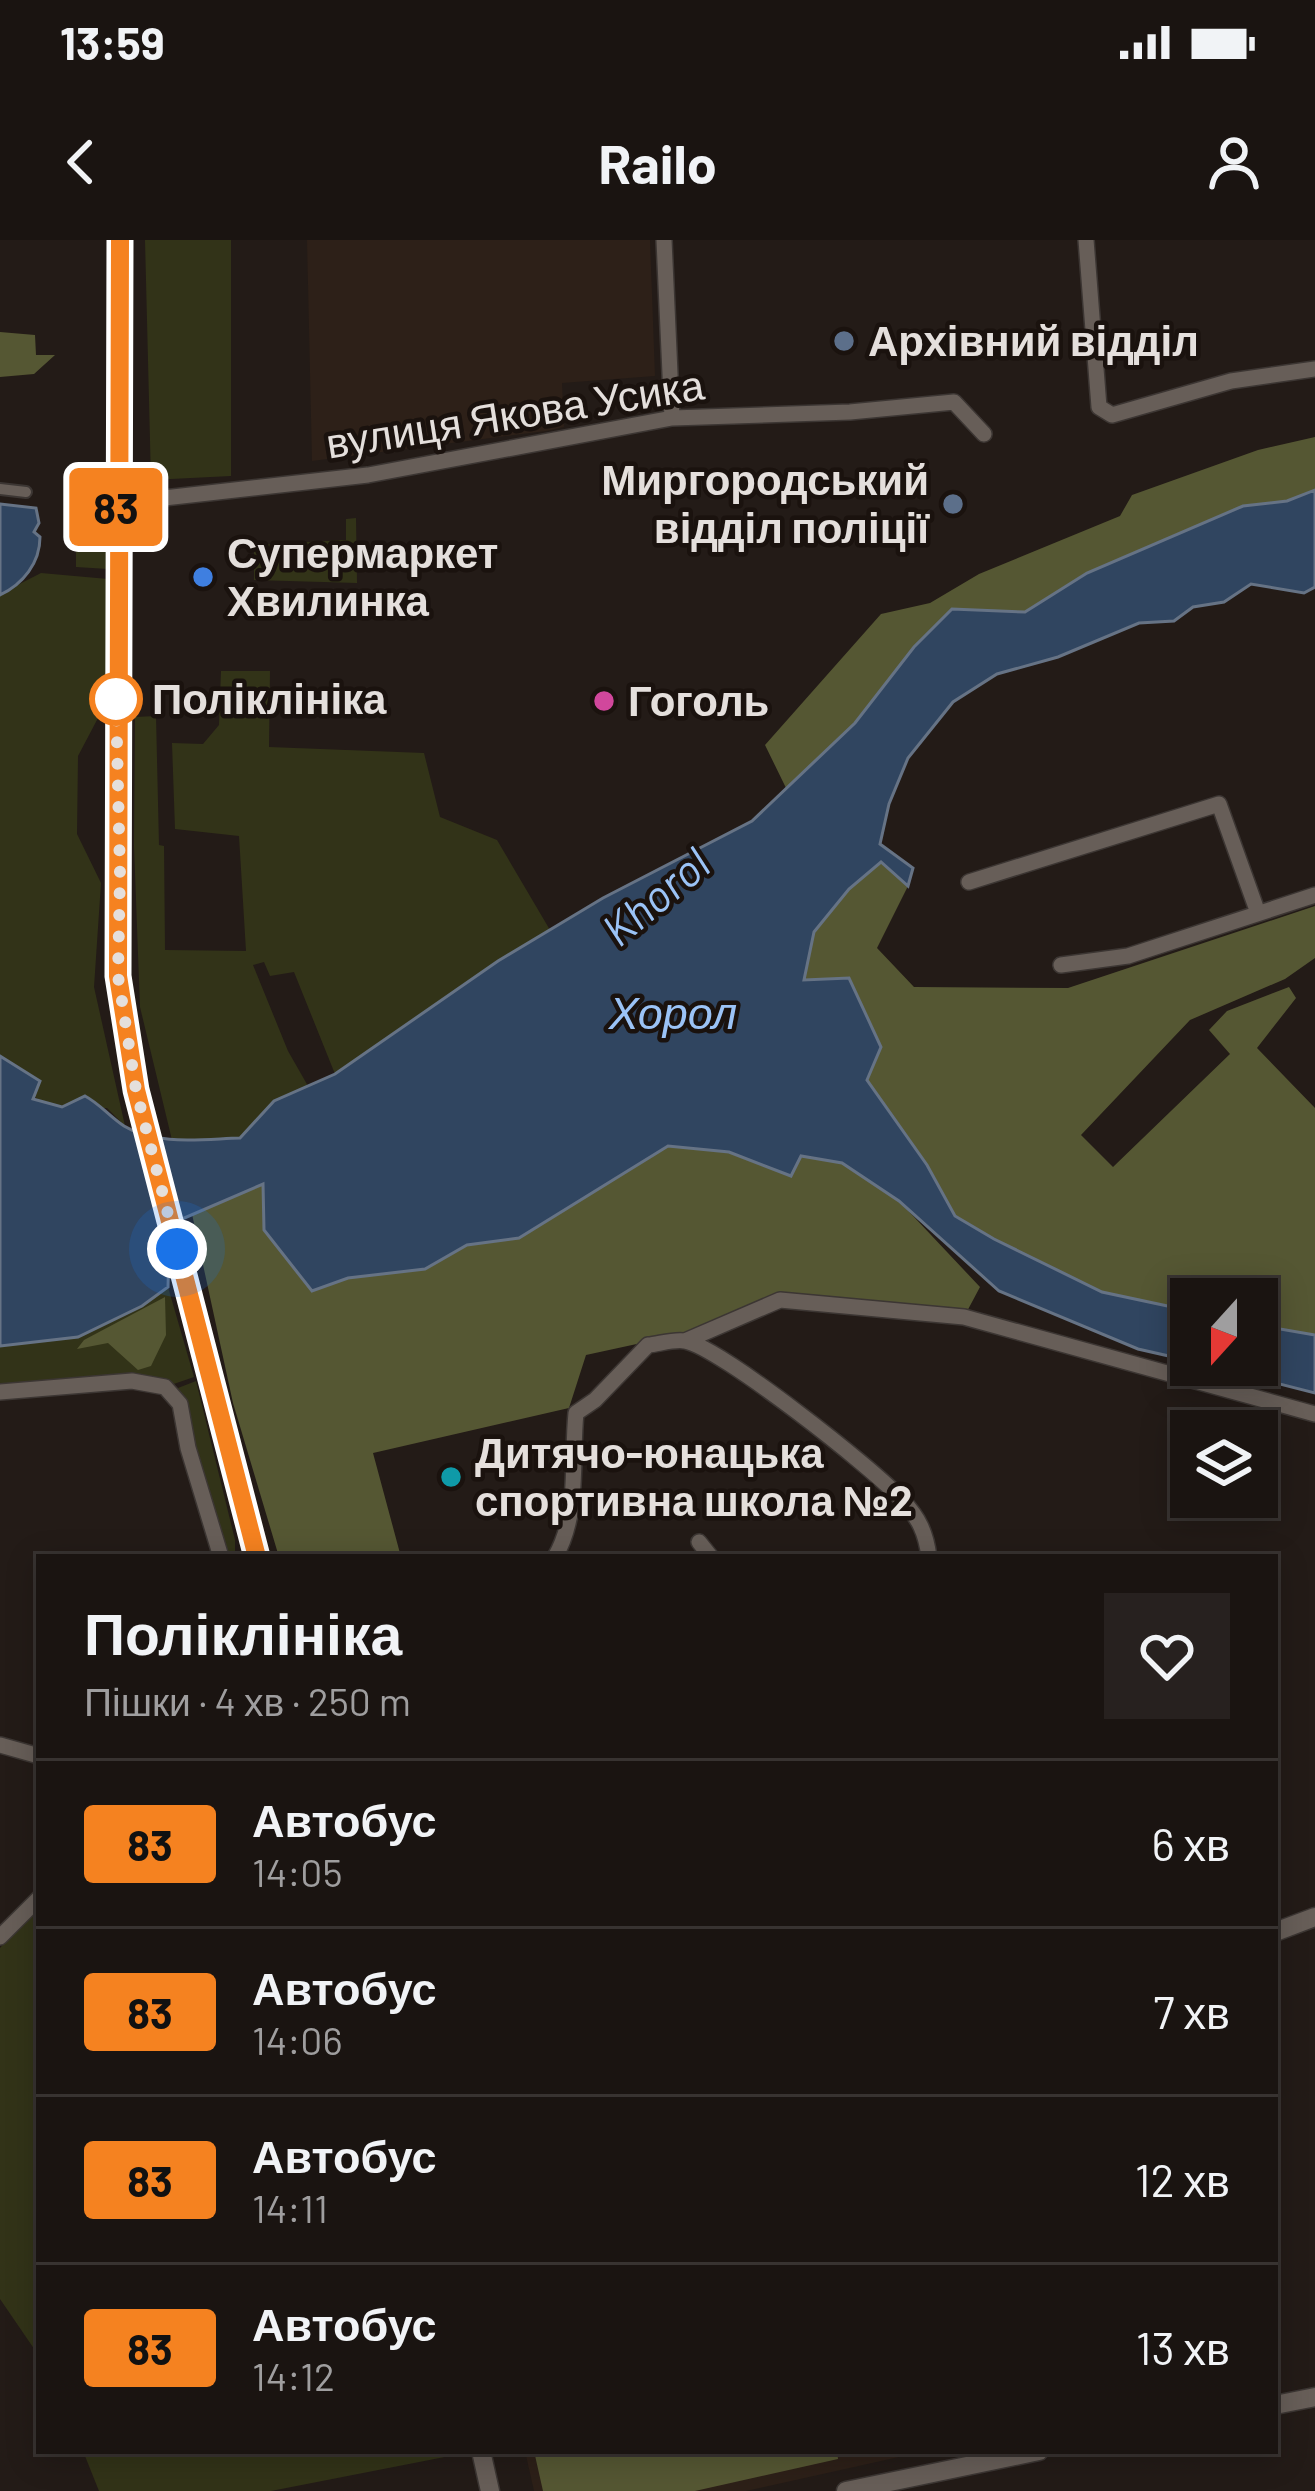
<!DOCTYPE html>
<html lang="uk">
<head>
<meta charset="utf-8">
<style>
	body { margin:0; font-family:Barlow,sans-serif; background:#27211f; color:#f1f3f6; height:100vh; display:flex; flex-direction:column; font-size:45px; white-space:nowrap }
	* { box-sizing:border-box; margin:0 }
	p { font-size:39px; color:#9f9e9f }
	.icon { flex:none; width:66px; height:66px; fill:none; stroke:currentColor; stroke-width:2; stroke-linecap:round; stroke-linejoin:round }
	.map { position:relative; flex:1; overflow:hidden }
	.details { position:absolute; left:36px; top:1314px; width:1242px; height:900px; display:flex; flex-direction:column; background:#1a1411; border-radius:0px; box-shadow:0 6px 30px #0003,0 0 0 3px #383331 }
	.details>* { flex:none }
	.badge { padding:0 24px; border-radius:9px; font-size:42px; line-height:78px }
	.needle { width:78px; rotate:201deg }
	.tools { position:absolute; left:1170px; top:1038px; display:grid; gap:24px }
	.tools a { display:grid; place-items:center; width:108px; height:108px; border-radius:0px; background:#1a1411; box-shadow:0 6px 30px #0003,0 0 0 3px #383331; font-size:60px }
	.you { position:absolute; width:60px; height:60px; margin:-30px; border:9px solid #fff; border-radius:50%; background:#1a73e8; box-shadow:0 0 0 18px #1a73e833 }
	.map>.badge { position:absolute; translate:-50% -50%; box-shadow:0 0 0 6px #fff }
	.round { display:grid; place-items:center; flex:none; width:126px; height:126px; border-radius:0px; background:#27211f }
	.head { display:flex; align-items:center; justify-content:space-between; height:204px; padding:0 48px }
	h1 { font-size:57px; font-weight:700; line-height:90px }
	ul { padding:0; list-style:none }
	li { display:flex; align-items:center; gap:36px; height:168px; padding:0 48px; border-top:3px solid #383331 }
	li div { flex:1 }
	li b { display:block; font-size:45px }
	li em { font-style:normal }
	li .badge { min-width:132px; font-weight:700; text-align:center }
	.status { display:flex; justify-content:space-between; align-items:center; height:84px; padding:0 60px; background:#1a1411; direction:ltr }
	.status svg { height:33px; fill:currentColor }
	header { display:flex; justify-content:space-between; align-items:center; height:156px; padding:0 48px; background:#1a1411; font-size:54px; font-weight:700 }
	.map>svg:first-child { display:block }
</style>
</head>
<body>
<div class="status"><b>13:59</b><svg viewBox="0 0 49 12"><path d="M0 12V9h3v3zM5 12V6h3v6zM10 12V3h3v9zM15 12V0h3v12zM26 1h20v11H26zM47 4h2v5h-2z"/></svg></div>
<header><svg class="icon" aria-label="back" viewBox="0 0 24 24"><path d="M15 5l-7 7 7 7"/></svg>Railo<svg class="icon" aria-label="person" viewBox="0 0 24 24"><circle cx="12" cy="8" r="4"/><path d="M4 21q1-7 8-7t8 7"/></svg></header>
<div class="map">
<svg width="1315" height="2251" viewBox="0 0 1315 2251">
	<rect width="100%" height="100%" fill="#231b17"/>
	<!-- built -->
	<path fill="#2d2018" d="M307,0H650L655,136L562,143L564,187L546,191L312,221Z
		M525,2211H926L746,2251H534Z"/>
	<!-- green -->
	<path fill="#323318" d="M145,0H231V236L151,240Z
		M76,259H107L108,329L76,327Z
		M356,278L357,343L254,340V305L346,300V279Z
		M41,333L108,339V459L78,516L77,594L101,643L94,747L125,886L107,868C42,868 40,869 0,818V354Z
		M221,431H270L269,507L424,513L440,577L497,600L550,690L498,721L335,834L294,732L270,736L264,722L253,725L288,811L308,846L274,861L240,898L172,900L140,767L134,606L135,477L156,476L159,605L164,606L165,710L246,711L239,596L175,589L172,503L203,504L219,485Z
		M168,1047L194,1137L165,1147L0,1152V1106L78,1097L142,1066Z
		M196,1141L235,1300V1313L228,1315L178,1148Z
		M39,1662V2116L0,2059V1708Z
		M83,2211H460V2214L271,2251H99Z"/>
	<!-- forest -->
	<path fill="#555733" d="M0,92L35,95L36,115H55L34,134L0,137Z
		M1315,197V250L1287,261L1242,266L1087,333L1024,372L952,369L914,407L855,483L787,550L765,505L881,374L930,363L979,334L1120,276L1132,255L1258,210Z
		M881,622L908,646L877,708L914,747L1068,748L1315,666V718L1285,739L1190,780L1081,895L1113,927L1230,814L1209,790L1227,771L1289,747L1296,758L1257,808L1315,868V1095L1257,1085V1059H1191V1071L1102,1052L994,999L955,976L927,925L867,840L881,807L867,781L804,741L814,692L849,649Z
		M668,906L729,912L791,936L801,915L842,923L899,961L980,1047L964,1077L780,1060L692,1092L586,1115L569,1168L373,1213L401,1317H279L233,1163L192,974L264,944L312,1051L348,1038L425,1029L467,1005L519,998Z
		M165,1057L166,1095L151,1126L138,1130L108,1103L77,1109L84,1100Z
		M534,2211H837L838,2219L695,2251H543Z"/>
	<!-- water -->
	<path fill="#304560" stroke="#667385" stroke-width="3" d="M1315,250V347L1304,353L1251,344L1224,362L1193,367L1174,381L1139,383L1058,417L997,434L953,462L908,518L889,564L880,604L913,628L908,646L881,622L849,649L814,692L804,740L849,738L881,807L867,840L927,925L955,976L994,999L1102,1052L1191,1071V1121L1138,1109L999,1051L899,961L842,923L801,916L791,936L729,912L668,906L519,998L467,1005L425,1029L348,1038L312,1051L264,990L263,944L182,979L169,1009L168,1047L142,1066L78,1097L0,1106V816L40,841L33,859L62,867L85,856C100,864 110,877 124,886C156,906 203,899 240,898L274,861L335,834L498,721L603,658L752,581L855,483L914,407L952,369L1025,372L1087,333L1243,266L1287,261Z
		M0,264L36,268L39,283L34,292L40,297C40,323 23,344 0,355Z
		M1257,1085L1315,1095V1153L1205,1125H1257Z"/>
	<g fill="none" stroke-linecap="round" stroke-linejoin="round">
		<!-- pedestrian casing -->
		<g stroke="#3c3633" stroke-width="14">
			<path id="pedestrian" d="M0,249L26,252"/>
		</g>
		<!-- minor casing -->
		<g stroke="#3c3633" stroke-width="18">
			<path id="minor" d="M664,0L672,178
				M1086,0L1099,167L1112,175L1231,141L1315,129
				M116,259L164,258L368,235L672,178L850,172L954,162L984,194
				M969,642L1219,564L1258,673
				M1061,725L1128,716L1315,655
				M685,1101L780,1060L964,1077L1315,1174
				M0,1152L132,1141L165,1147L180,1164L188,1208L221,1317
				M699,1302L711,1317
				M555,1317C580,1274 571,1221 576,1173L595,1160L648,1105C659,1104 674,1099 685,1101C718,1106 876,1230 902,1260C919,1278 926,1293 929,1317
				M0,1505L39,1516
				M0,1697L39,1658"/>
		</g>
		<!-- tertiary casing -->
		<g stroke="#3c3633" stroke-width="21">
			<path id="tertiary" d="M120,0L118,736L136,850L257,1317
				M1275,1692L1315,1677
				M1275,2165L1315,2157
				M481,2211L490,2251
				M846,2251L1039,2211"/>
		</g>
		<!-- pedestrian -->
		<use href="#pedestrian" stroke="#675e58" stroke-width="10"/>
		<!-- minor -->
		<use href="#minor" stroke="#675e58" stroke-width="15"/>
		<!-- tertiary -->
		<use href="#tertiary" stroke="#675e58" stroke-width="18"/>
	</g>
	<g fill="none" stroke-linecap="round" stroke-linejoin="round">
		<!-- line casing -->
		<g stroke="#fff" stroke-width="27">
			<path id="line" d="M120,0L118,736L136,850L257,1317"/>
		</g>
		<!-- line -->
		<use href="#line" stroke="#f58220" stroke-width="18"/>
		<!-- walk -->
		<path stroke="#e4dfdc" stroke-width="12" stroke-dasharray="0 21.6" d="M116,459L120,634L118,736L136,850L177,1009"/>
	</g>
	<!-- markers -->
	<g fill="#5c6f8a" stroke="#1a120e" stroke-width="4.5">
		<circle cx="844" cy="101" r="12"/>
		<circle cx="953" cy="264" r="12"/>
	</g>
	<circle fill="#3f7fe0" stroke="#1a120e" stroke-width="4.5" cx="203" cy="337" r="12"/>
	<circle fill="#fff" stroke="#f58220" stroke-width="6" cx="116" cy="459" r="24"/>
	<circle fill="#d1479c" stroke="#1a120e" stroke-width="4.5" cx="604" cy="461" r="12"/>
	<circle fill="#0f9aa8" stroke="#1a120e" stroke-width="4.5" cx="451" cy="1237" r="12"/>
	<g text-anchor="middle" stroke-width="9" stroke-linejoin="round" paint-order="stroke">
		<!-- poi labels -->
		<g font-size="42" font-weight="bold" fill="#e4dfdc" stroke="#1a120e" text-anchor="start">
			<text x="868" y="116">Архівний відділ</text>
			<text x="929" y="255" text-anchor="end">Миргородський<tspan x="929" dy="48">відділ поліції</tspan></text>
			<text x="227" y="328">Супермаркет<tspan x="227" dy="48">Хвилинка</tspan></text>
			<text x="628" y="476">Гоголь</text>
			<text x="475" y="1228">Дитячо-юнацька<tspan x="475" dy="48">спортивна школа №2</tspan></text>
		</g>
		<!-- street labels -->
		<g font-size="42" fill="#e4dfdc" stroke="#1a120e">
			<text transform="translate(515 174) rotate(-9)" y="15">вулиця Якова Усика</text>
		</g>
		<!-- stop labels -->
		<g font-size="42" font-weight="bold" fill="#e4dfdc" stroke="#1a120e" text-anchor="start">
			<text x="152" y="474">Поліклініка</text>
		</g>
		<!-- water labels -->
		<g font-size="45" font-style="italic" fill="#9bc3f6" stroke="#1a120e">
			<text transform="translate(656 657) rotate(-40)" y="16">Khorol</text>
			<text x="673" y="789">Хорол</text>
		</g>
	</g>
</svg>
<div class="tools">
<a><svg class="needle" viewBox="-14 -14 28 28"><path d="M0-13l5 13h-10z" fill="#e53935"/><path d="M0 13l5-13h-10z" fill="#9f9e9f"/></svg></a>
<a><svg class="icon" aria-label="layers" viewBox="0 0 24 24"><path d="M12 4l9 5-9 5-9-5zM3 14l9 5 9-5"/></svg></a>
</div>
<div class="you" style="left:177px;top:1009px"></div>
<b class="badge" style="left:116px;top:267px;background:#f58220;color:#111">83</b>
<section class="details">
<div class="head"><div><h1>Поліклініка</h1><p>Пішки · 4 хв · 250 m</p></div><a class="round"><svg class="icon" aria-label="heart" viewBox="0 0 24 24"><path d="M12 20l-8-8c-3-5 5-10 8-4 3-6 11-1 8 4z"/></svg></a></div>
<ul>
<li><span class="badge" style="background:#f58220;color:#111">83</span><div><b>Автобус</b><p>14:05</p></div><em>6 хв</em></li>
<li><span class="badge" style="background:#f58220;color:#111">83</span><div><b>Автобус</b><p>14:06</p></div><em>7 хв</em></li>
<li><span class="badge" style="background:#f58220;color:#111">83</span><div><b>Автобус</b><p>14:11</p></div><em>12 хв</em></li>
<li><span class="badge" style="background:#f58220;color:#111">83</span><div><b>Автобус</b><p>14:12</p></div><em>13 хв</em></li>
</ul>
</section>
</div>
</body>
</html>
